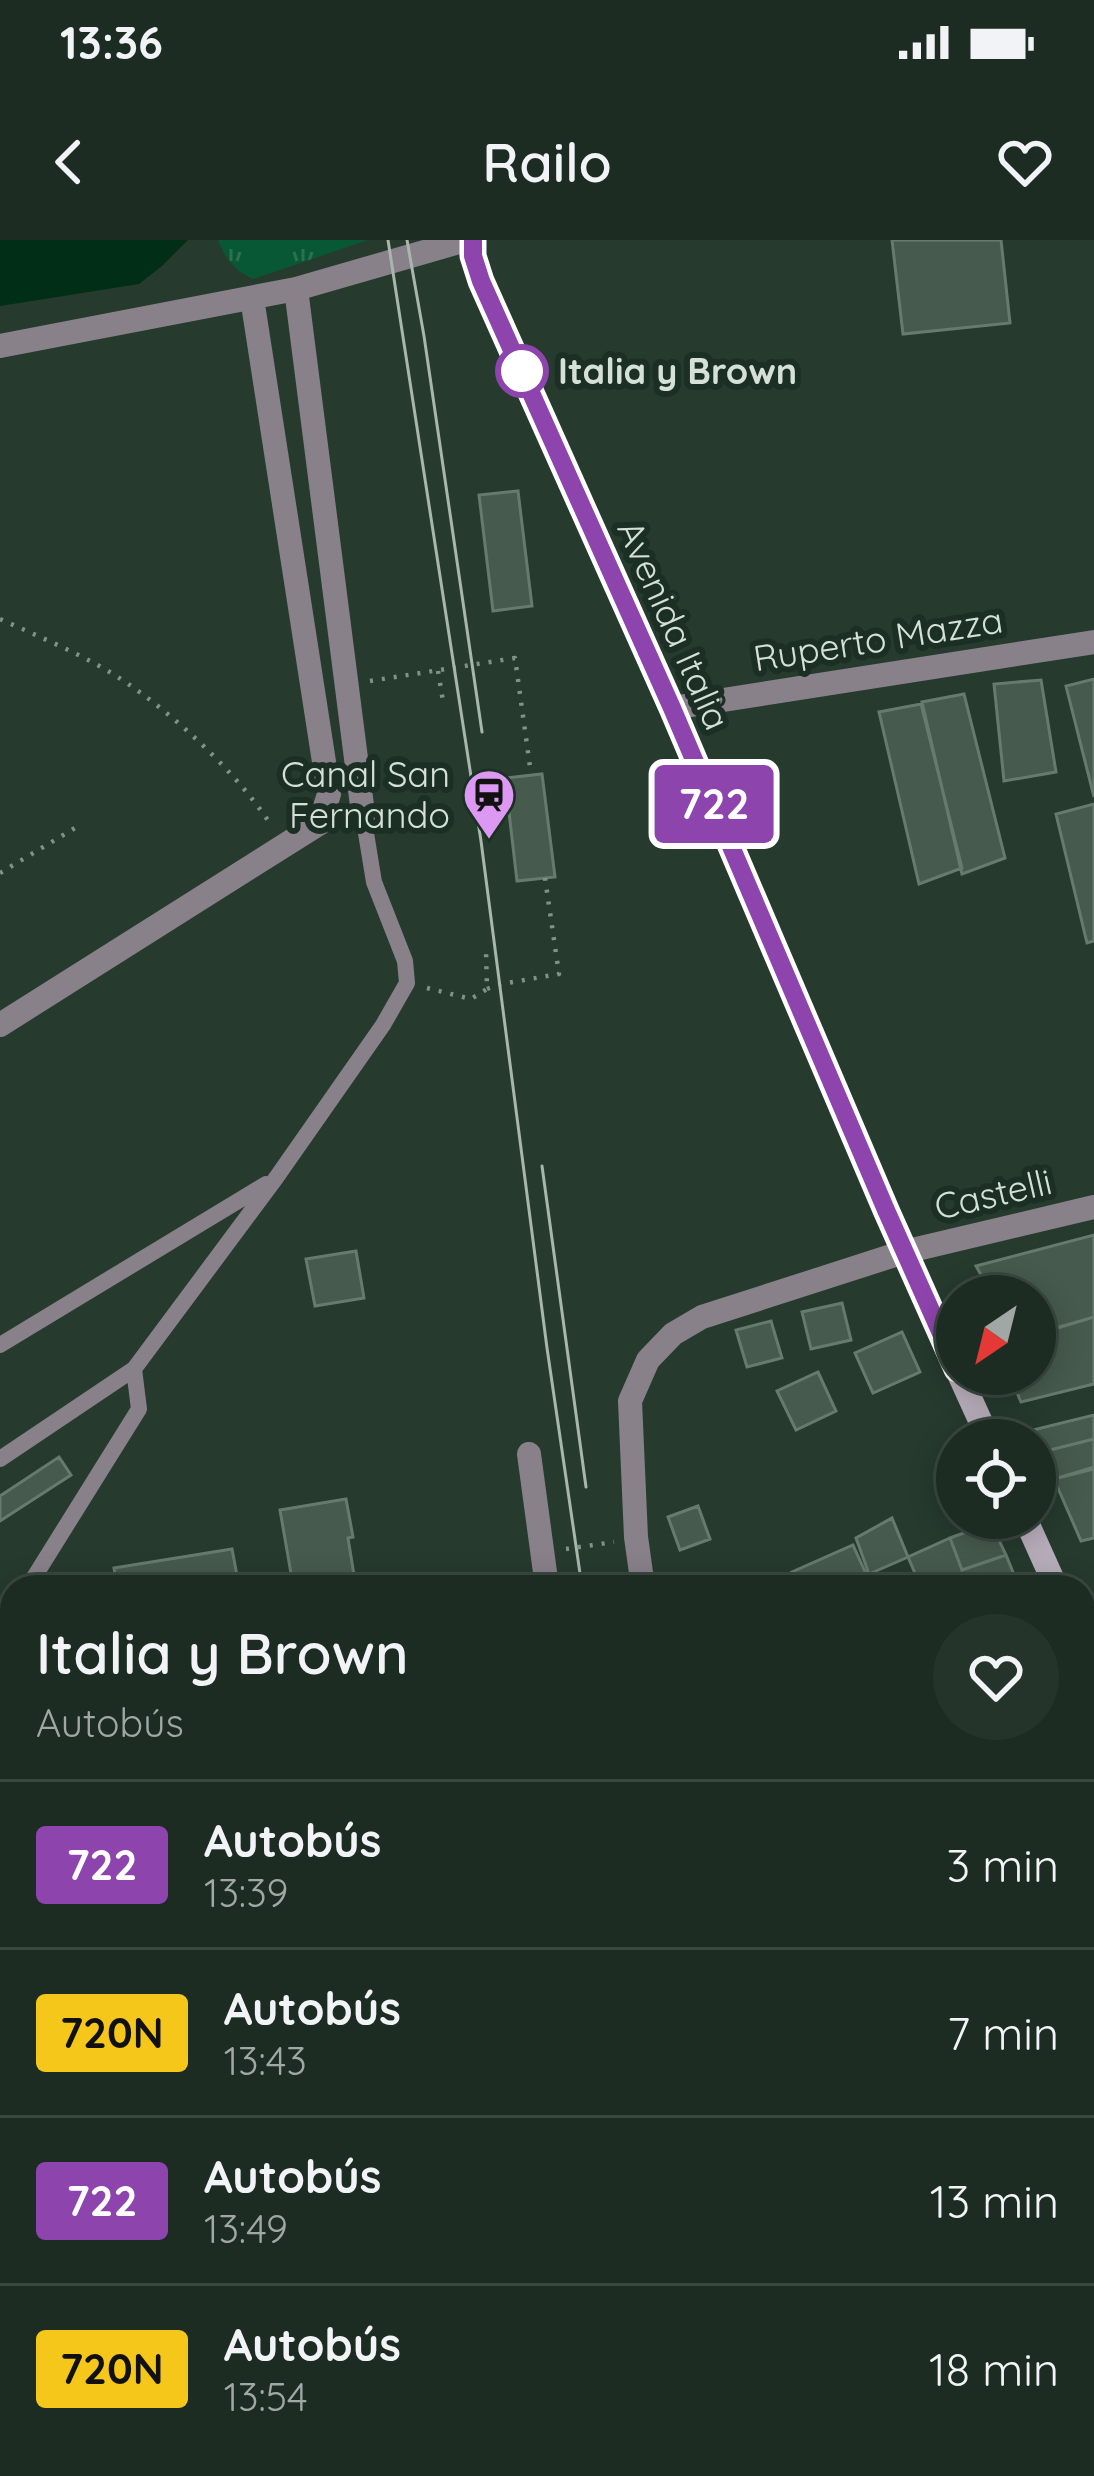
<!DOCTYPE html>
<html lang="es">
<head>
<meta charset="utf-8">
<style>
	body { margin:0; font-family:Quicksand,sans-serif; background:#25342a; color:#f1f3f6; height:100vh; display:flex; flex-direction:column; font-size:45px; white-space:nowrap }
	* { box-sizing:border-box; margin:0 }
	p { font-size:39px; color:#a0a7a5 }
	.icon { flex:none; width:66px; height:66px; fill:none; stroke:currentColor; stroke-width:2; stroke-linecap:round; stroke-linejoin:round }
	.map { position:relative; flex:1; overflow:hidden }
	.details { position:absolute; left:0px; top:1335px; width:1095px; height:903px; display:flex; flex-direction:column; background:#1c2c22; border-radius:36px 36px 0 0; box-shadow:0 6px 30px #0003,0 0 0 3px #3a4840 }
	.details>* { flex:none }
	.badge { padding:0 24px; border-radius:9px; font-size:42px; line-height:78px }
	.needle { width:78px; rotate:215deg }
	.controls { position:absolute; left:936px; top:1035px; display:grid; gap:24px }
	.controls a { display:grid; place-items:center; width:120px; height:120px; border-radius:50%; background:#1c2c22; box-shadow:0 6px 30px #0003,0 0 0 3px #3a4840; font-size:60px }
	.map>.badge { position:absolute; translate:-50% -50%; box-shadow:0 0 0 6px #fff }
	.round { display:grid; place-items:center; flex:none; width:126px; height:126px; border-radius:63px; background:#25342a }
	.headline { display:flex; align-items:center; justify-content:space-between; height:204px; padding:0 36px }
	h1 { font-size:57px; font-weight:600; line-height:90px }
	ul { padding:0; list-style:none }
	li { display:flex; align-items:center; gap:36px; height:168px; padding:0 36px; border-top:3px solid #3a4840 }
	li div { flex:1 }
	li b { display:block; font-size:45px }
	li em { font-style:normal }
	li .badge { min-width:132px; font-weight:700; text-align:center }
	.status { display:flex; justify-content:space-between; align-items:center; height:84px; padding:0 60px; background:#1c2c22; direction:ltr }
	.status svg { height:33px; fill:currentColor }
	header { display:flex; justify-content:space-between; align-items:center; height:156px; padding:0 36px; background:#1c2c22; font-size:54px; font-weight:600 }
	.map>svg:first-child { display:block }
</style>
</head>
<body>
<div class="status"><b>13:36</b><svg viewBox="0 0 49 12"><path d="M0 12V9h3v3zM5 12V6h3v6zM10 12V3h3v9zM15 12V0h3v12zM26 1h20v11H26zM47 4h2v5h-2z"/></svg></div>
<header><svg class="icon" aria-label="back" viewBox="0 0 24 24"><path d="M15 5l-7 7 7 7"/></svg>Railo<svg class="icon" aria-label="heart" viewBox="0 0 24 24"><path d="M12 20l-8-8c-3-5 5-10 8-4 3-6 11-1 8 4z"/></svg></header>
<div class="map">
<svg width="1094" height="2236" viewBox="0 0 1094 2236">
	<defs>
		<pattern id="grass-tufts" width="24" height="20" patternUnits="userSpaceOnUse" patternTransform="scale(3)"><rect width="24" height="20" fill="#085835"/><path d="M3 7l-1-3M5 7V3M7 7l1-3M15 17l-1-3M17 17v-4M19 17l1-3" fill="none" stroke="#2b7052"/></pattern>
	</defs>
	<rect width="100%" height="100%" fill="#263a2e"/>
	<!-- grass -->
	<path fill="url(#grass-tufts)" d="M218,0H368L253,39C234,30 226,19 218,0Z"/>
	<!-- water -->
	<path fill="#002e17" d="M0,0H188L162,26L139,44L0,66Z"/>
	<!-- building -->
	<path fill="#465a4d" stroke="#667b6e" stroke-width="3" d="M892,0H1001L1010,83L903,94Z
		M518,251L532,366L493,371L479,255Z
		M1094,439V557L1066,446Z
		M1041,440L1056,532L1004,541L994,444Z
		M964,454L1005,618L962,634L922,462Z
		M921,464L962,628L919,644L879,472Z
		M542,534L555,637L517,641L505,538Z
		M1094,564V701L1087,703L1056,574Z
		M1094,995V1077L1035,1095V1056H993L976,1026Z
		M356,1011L364,1058L315,1066L306,1019Z
		M842,1063L851,1100L811,1109L802,1072Z
		M1094,1077V1144L1021,1162L1009,1134H1035V1094Z
		M771,1081L782,1118L747,1127L736,1090Z
		M902,1092L920,1132L873,1153L855,1113Z
		M818,1132L836,1171L796,1190L777,1151Z
		M1094,1175V1199L1042,1212L1033,1190Z
		M1094,1199V1229L1054,1239L1042,1212Z
		M59,1217L71,1235L0,1281V1256Z
		M1094,1227V1298L1081,1301L1054,1239Z
		M346,1259L353,1297L348,1298L354,1335L293,1345L280,1270Z
		M698,1266L710,1299L680,1310L668,1277Z
		M892,1278L908,1317L869,1334L856,1298Z
		M991,1283L1006,1315L962,1330L950,1298Z
		M950,1298L962,1330L1006,1315L1019,1347H921L908,1317Z
		M853,1305L866,1334L859,1337L864,1347H799L792,1332Z
		M232,1309L239,1346L117,1347L114,1328Z
		M1087,1499L1094,1513V1573L1083,1577V1501Z
		M1083,1698L1094,1727V1822L1091,1823L1083,1801Z
		M1094,1822V1868L1083,1873V1826Z
		M1094,1869V1904L1083,1909V1874Z
		M840,2226H879L883,2236H844Z
		M966,2226H1004L1007,2235L970,2236Z"/>
	<g fill="none" stroke-linecap="round" stroke-linejoin="round">
		<!-- path -->
		<path stroke="#829288" stroke-width="4.5" stroke-dasharray="3 9" stroke-linecap="butt" d="M0,379C31,393 62,406 92,422C152,453 232,526 269,582
			M438,431L443,461
			M370,441L515,418L531,534
			M0,633L80,585
			M427,748L471,759L487,749L486,711
			M487,749L501,744L559,734L545,638
			M566,1309L614,1302"/>
		<!-- lane -->
		<path stroke="#88818a" stroke-width="16" d="M0,1105L266,944
			M0,1219L134,1129
			M28,1347L139,1169L134,1129L276,938L383,785L407,743L405,721L374,642L364,581
			M0,1389L12,1371"/>
		<!-- street -->
		<path stroke="#88818a" stroke-width="24" d="M296,49L364,581
			M0,106L296,49L466,0
			M672,468L1094,402
			M0,785L320,583L329,554L252,58
			M529,1214L547,1347
			M643,1347L636,1297L630,1161L648,1120L673,1094L702,1077L904,1012L1094,967
			M1083,1611L1094,1607
			M1083,2092L1094,2088
			M653,2226L654,2236
			M795,2226L799,2236"/>
		<!-- secondary -->
		<path stroke="#b7adba" stroke-width="24" d="M473,0V16L481,41L672,468L904,1012L957,1129
			M959,1134L989,1200
			M1025,1278L1056,1347
			M1083,1407L1094,1431"/>
		<!-- tram -->
		<path stroke="#a8b6ad" stroke-width="3" d="M388,0L481,601L547,1108L582,1347
			M407,0L424,96L482,492
			M542,926L586,1247
			M722,2226L724,2236"/>
	</g>
	<g fill="none" stroke-linecap="round" stroke-linejoin="round">
		<!-- line casing -->
		<g stroke="#fff" stroke-width="27">
			<path id="line" d="M473,0V16L481,41L672,468L886,970L957,1129"/>
		</g>
		<!-- line -->
		<use href="#line" stroke="#8e44ad" stroke-width="18"/>
	</g>
	<!-- icons -->
	<defs>
		<g id="station-pin" transform="scale(2.7)"><path d="M0 17L-7.5 6A9.5 9.5 0 1 1 7.5 6Z" fill="#dd98f3" stroke="#1c2f24"/><path d="M-3-6H3Q5-6 5-4V2Q5 4 3 4L4.5 6H3L1.5 4h-3L-3 6H-4.5L-3 4Q-5 4-5 2V-4Q-5-6-3-6ZM-3.5-4v3h7v-3ZM-3.5 1v1.5H-2V1ZM2 1v1.5H3.5V1Z" fill="#111"/></g>
	</defs>
	<g fill-rule="evenodd">
		<use href="#station-pin" x="489" y="555"/>
	</g>
	<!-- markers -->
	<circle fill="#fff" stroke="#8e44ad" stroke-width="6" cx="522" cy="131" r="24"/>
	<g text-anchor="middle" stroke-width="12" stroke-linejoin="round" paint-order="stroke">
		<!-- stop labels -->
		<g font-size="36" font-weight="bold" fill="#d4e0d8" stroke="#1c2f24" text-anchor="start">
			<text x="558" y="144">Italia y Brown</text>
		</g>
		<!-- street labels -->
		<g font-size="36" fill="#d4e0d8" stroke="#1c2f24">
			<text transform="translate(674 385) rotate(66)" y="13">Avenida Italia</text>
			<text transform="translate(878 399) rotate(-9)" y="13">Ruperto Mazza</text>
			<text transform="translate(993 954) rotate(-13)" y="13">Castelli</text>
		</g>
		<!-- poi labels -->
		<g font-size="36" fill="#d4e0d8" stroke="#1c2f24" text-anchor="end">
			<text x="450" y="547">Canal San<tspan x="450" dy="41">Fernando</tspan></text>
		</g>
	</g>
</svg>
<div class="controls">
<a><svg class="needle" viewBox="-14 -14 28 28"><path d="M0-13l5 13h-10z" fill="#e53935"/><path d="M0 13l5-13h-10z" fill="#a0a7a5"/></svg></a>
<a><svg class="icon" aria-label="locate" viewBox="0 0 24 24"><circle cx="12" cy="12" r="6"/><path d="M12 2v4M12 18v4M2 12h4M18 12h4"/></svg></a>
</div>
<b class="badge" style="left:714px;top:564px;background:#8e44ad;color:#fff">722</b>
<section class="details">
<div class="headline"><div><h1>Italia y Brown</h1><p>Autobús</p></div><a class="round"><svg class="icon" aria-label="heart" viewBox="0 0 24 24"><path d="M12 20l-8-8c-3-5 5-10 8-4 3-6 11-1 8 4z"/></svg></a></div>
<ul>
<li><span class="badge" style="background:#8e44ad;color:#fff">722</span><div><b>Autobús</b><p>13:39</p></div><em>3 min</em></li>
<li><span class="badge" style="background:#f5c71a;color:#111">720N</span><div><b>Autobús</b><p>13:43</p></div><em>7 min</em></li>
<li><span class="badge" style="background:#8e44ad;color:#fff">722</span><div><b>Autobús</b><p>13:49</p></div><em>13 min</em></li>
<li><span class="badge" style="background:#f5c71a;color:#111">720N</span><div><b>Autobús</b><p>13:54</p></div><em>18 min</em></li>
</ul>
</section>
</div>
</body>
</html>
